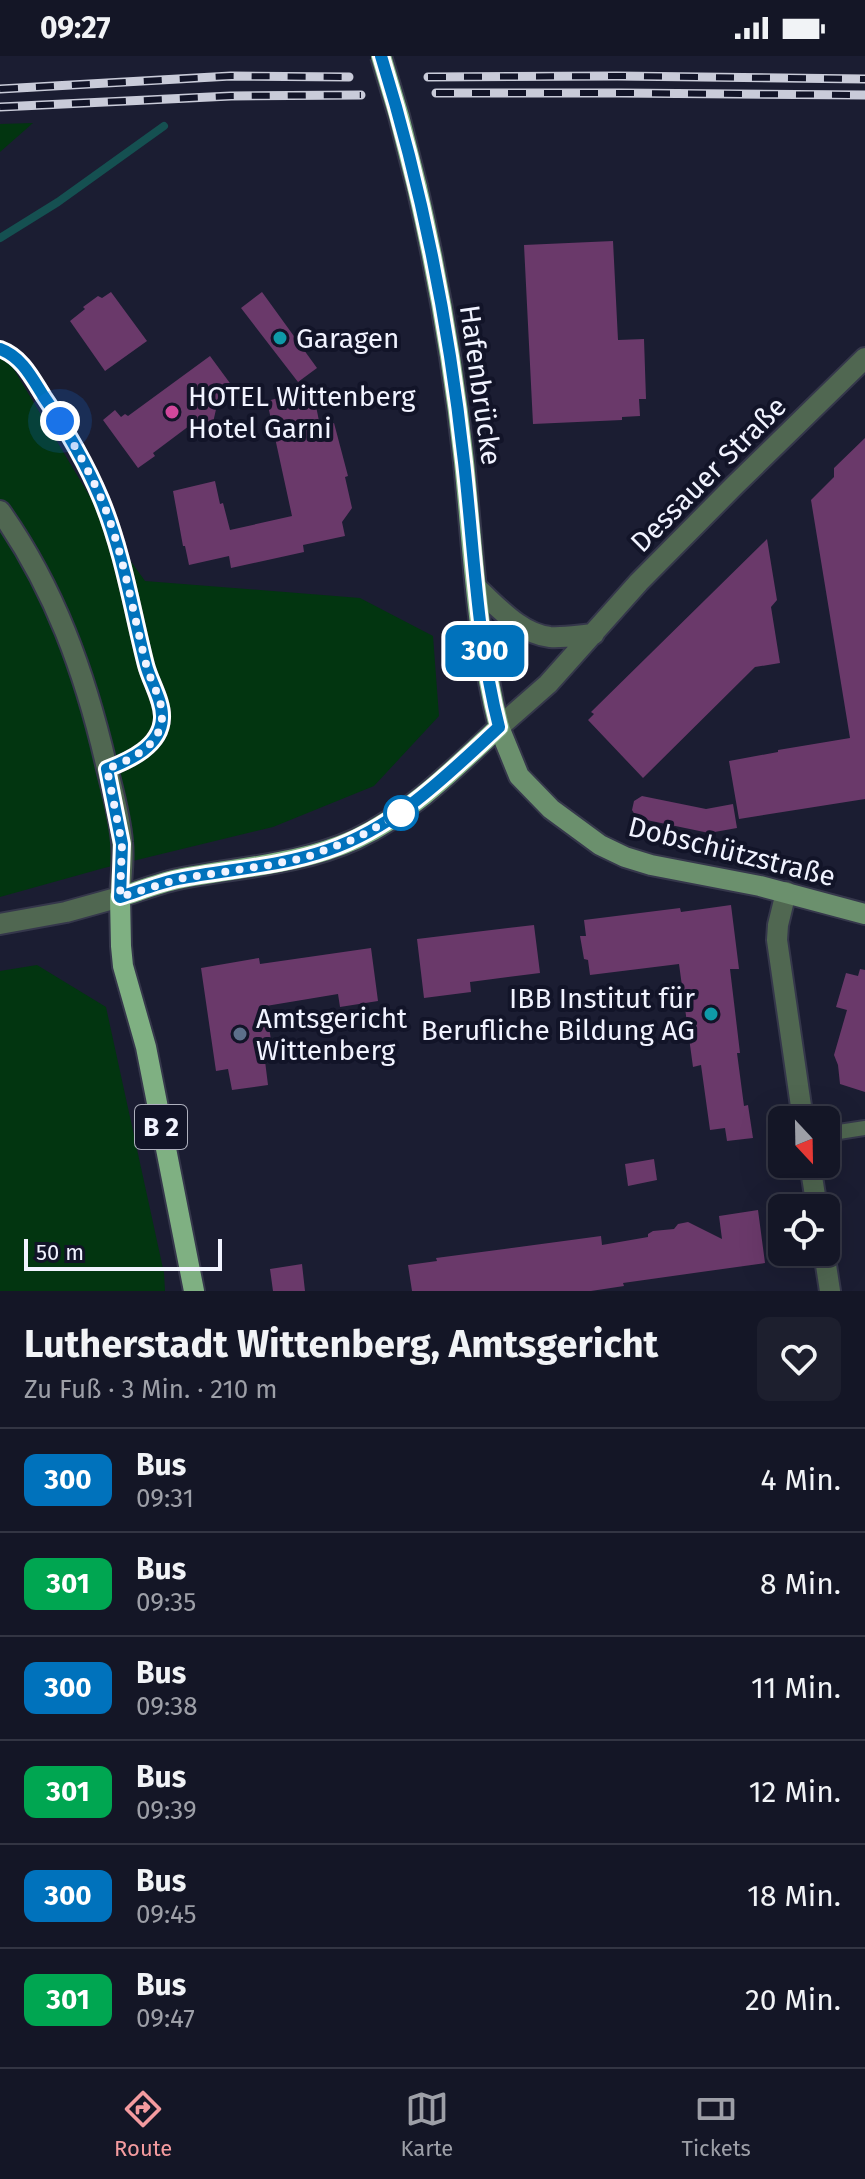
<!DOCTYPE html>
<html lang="de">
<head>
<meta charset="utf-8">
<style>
	body { margin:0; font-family:"Fira Sans",sans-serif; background:#1d1f2e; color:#f1f3f6; height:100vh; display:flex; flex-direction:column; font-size:30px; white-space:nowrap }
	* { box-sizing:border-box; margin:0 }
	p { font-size:26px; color:#9d9fa7 }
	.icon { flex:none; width:44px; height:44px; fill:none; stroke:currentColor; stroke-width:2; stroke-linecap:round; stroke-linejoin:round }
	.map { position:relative; height:1235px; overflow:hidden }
	.drawer { display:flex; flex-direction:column; background:#141626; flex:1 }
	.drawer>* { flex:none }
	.badge { padding:0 16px; border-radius:12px; font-size:28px; line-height:52px }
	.needle { width:52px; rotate:158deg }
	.fabs { position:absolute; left:768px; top:1050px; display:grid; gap:16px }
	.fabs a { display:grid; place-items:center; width:72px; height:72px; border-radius:12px; background:#141626; box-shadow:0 8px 32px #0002,0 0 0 2px #333543; font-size:40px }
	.scale { position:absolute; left:24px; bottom:20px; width:198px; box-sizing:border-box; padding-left:8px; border:4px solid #f1f3ff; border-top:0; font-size:22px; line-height:28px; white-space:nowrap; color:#f1f3ff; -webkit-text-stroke:6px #121428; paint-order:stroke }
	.you { position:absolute; width:40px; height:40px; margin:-20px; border:6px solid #fff; border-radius:50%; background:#1a73e8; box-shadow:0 0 0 12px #1a73e833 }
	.map>.badge { position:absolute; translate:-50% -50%; box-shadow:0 0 0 4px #fff }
	.round { display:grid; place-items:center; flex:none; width:84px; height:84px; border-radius:12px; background:#1d1f2e }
	.head { display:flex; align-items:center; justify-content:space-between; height:136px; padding:0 24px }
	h1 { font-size:38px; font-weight:700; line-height:60px }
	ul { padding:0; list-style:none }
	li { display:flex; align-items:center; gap:24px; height:104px; padding:0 24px; border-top:2px solid #333543 }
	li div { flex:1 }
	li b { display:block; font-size:30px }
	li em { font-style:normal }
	li .badge { min-width:88px; font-weight:700; text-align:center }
	.status { display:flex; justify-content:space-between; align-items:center; height:56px; padding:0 40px; background:#141626; direction:ltr }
	.status svg { height:22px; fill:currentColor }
	.tabs { display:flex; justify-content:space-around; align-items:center; height:112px; border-top:2px solid #333543; background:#141626; font-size:22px; color:#9d9fa7 }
	.tabs a { display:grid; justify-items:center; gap:4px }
	.tabs .selected { color:#f49b9f }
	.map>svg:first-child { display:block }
</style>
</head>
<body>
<div class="status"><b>09:27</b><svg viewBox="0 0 49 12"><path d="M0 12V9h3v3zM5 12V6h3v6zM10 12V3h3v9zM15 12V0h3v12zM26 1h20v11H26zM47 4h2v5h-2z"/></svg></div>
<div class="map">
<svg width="865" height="1235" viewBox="0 0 865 1235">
	<rect width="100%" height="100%" fill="#1b1d32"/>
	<!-- green -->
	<path fill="#023510" d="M33,67L0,96V68Z
		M0,290L117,486L145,525L360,542L433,580L439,660L374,730L273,771L104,812L0,841Z
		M37,909L106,951L164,1217L165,1235H0V915Z"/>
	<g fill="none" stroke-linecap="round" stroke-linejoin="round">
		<!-- stream -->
		<path stroke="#155051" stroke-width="8" d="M0,182L58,146L164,70"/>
	</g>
	<!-- building -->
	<path fill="#6a396a" d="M613,185L618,284L644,283L646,343H639L640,360L622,361V364L533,368L524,189Z
		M111,236L147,285L105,315L70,265L85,253L83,251L98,240L102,242Z
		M262,236L317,312L298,326L241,252Z
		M210,300L235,334L217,349L212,371L193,367L153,397L155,400L138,412L103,364L115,354L121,361L125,358L128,360Z
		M301,336L316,350L320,370L334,367L348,420L345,421L352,452L342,466L345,480L303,489L304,496L231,512L229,500L189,509L185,490H183L173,435L215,425L220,448L223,447L230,474L292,460L267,345Z
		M865,382V743L739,763L729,705L778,696V694L850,682L811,444L834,421V412Z
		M767,483L777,544L771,551L780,607L755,611L643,722L588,664L594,658L591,656Z
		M642,740L706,753L733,748L737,772L709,777L637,762L632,754L634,745Z
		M731,849L739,913H730L740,997H737L744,1050L748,1049L753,1082L727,1085L725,1072L710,1074L701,1009L693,1011L679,908L590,919L588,904L584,903L580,880H586L584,864L680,852L681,856Z
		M534,869L540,917L470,926L471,936L424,942L417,883Z
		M371,892L378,945L340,951L338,938L266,950L274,1005H265L268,1029L232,1034L228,1013L216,1015L201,912L259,902L260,908Z
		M860,913L865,914V1036L840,1028L838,1009L834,999L847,954L836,951L846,917L858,920Z
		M654,1103L657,1124L628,1130L625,1108Z
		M758,1154L765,1207L623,1227L624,1230L591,1235H412L408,1209L437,1205L436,1202L601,1180L602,1189L648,1181V1178L653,1175L674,1173L678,1168L688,1166L722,1183L719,1160Z
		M302,1208L305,1235H273L270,1213Z"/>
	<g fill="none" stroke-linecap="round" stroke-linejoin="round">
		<!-- lane casing -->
		<g stroke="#35374b" stroke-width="18">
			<path id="lane" d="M0,293C22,301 32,323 44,341C66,374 86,407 101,443C123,496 132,554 146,609C150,625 163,645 162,662C161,690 130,704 107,713
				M826,1078L865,1072"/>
		</g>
		<!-- street casing -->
		<g stroke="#35374b" stroke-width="24">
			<path id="street" d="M0,455C54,531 85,617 106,708C112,733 120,760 122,786C124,804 121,823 120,841L66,856L0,868
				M478,533C498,551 521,578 550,581C564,582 580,579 594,578
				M499,671L548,628L639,526L734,430L865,302
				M786,836L778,869L777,884L803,1064
				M810,1108L817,1152
				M824,1196L830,1235"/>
		</g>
		<!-- secondary casing -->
		<g stroke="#35374b" stroke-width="24">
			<path id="secondary" d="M499,671L519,720L551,753L600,789L625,801L651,809L760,830L865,858"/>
		</g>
		<!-- primary casing -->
		<g stroke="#35374b" stroke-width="24">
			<path id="primary" d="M194,1235L146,991L123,910L121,890L120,841C139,835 159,827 178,823C238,811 299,809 356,783C411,757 455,712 499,671C477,585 473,494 464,406C454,314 438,221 417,131"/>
		</g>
		<!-- lane -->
		<use href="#lane" stroke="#506751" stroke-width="14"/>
		<!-- street -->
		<use href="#street" stroke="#506751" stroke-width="20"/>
		<!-- secondary -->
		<use href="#secondary" stroke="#6b906d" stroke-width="20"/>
		<!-- primary -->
		<use href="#primary" stroke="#7fb082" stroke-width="20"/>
		<!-- rail casing -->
		<g stroke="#c9cbd9" stroke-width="9">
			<path id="rail" d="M428,21L617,20L865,23
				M0,33L231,20L349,21
				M436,37H619L865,39
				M0,51L231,40L361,39"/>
		</g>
		<!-- rail -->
		<use href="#rail" stroke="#121428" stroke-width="6" stroke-dasharray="18" stroke-linecap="butt"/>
		<!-- primary-bridge casing -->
		<g stroke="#35374b" stroke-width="24" stroke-linecap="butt">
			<path id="primary-bridge" d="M381,0L399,60L417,131"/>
		</g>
		<!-- primary-bridge -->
		<use href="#primary-bridge" stroke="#7fb082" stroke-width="20"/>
	</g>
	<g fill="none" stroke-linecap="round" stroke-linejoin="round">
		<!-- line casing -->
		<g stroke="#fff" stroke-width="18">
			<path id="line" d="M0,293C22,301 32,322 44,341C66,373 86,407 101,443C123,496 132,554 146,609C150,625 163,645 162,662C161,690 130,704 107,713L122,788L120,841C139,835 159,827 178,823C228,813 279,811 328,794C396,771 447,719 499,671C477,585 474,494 464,406C449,269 422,132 381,0"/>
		</g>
		<!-- line -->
		<use href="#line" stroke="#0072bc" stroke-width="12"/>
		<!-- walk -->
		<path stroke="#f1f3ff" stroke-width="8" stroke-dasharray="0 14.4" d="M60,365C75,390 89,415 101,442C123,494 132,553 146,608C150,625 163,644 162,661C161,690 130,704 107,713L122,788L120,841L178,823L269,809L304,802L357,782L405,755L401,757"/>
	</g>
	<!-- markers -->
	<g fill="#0f9aa8" stroke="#121428" stroke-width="3">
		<circle cx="280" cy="282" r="8"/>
		<circle cx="711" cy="958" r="8"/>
	</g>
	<circle fill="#d1479c" stroke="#121428" stroke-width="3" cx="172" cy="356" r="8"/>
	<circle fill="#fff" stroke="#0072bc" stroke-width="4" cx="401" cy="757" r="16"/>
	<circle fill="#5c6f8a" stroke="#121428" stroke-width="3" cx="240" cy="978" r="8"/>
	<g text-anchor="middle" stroke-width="8" stroke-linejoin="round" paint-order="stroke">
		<!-- shield labels -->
		<rect fill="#121428" stroke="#aeb0be" stroke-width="2" x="135" y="1049" width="52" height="44" rx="6"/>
		<g font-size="26" font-weight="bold" fill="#f1f3ff">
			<text x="161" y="1080">B 2</text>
		</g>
		<!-- poi labels -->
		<g font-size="28" fill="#f1f3ff" stroke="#121428" text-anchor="start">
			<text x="296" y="292">Garagen</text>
			<text x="188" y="350">HOTEL Wittenberg<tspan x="188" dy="32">Hotel Garni</tspan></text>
			<text x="695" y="952" text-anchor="end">IBB Institut für<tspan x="695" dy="32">Berufliche Bildung AG</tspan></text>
			<text x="256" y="972">Amtsgericht<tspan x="256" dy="32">Wittenberg</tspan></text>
		</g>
		<!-- street labels -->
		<g font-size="28" fill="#f1f3ff" stroke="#121428">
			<text transform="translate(481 329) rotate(82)" y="10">Hafenbrücke</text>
			<text transform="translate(708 418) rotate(-45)" y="10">Dessauer Straße</text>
			<text transform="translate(732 795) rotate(14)" y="10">Dobschützstraße</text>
		</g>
	</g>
</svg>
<div class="fabs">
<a><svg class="needle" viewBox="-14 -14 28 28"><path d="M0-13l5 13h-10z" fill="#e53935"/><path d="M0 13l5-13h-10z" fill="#9d9fa7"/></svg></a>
<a><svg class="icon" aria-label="locate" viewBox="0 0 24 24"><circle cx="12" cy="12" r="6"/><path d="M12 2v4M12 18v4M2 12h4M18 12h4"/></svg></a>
</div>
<div class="scale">50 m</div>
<div class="you" style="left:60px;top:365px"></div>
<b class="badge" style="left:485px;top:595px;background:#0072bc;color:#fff">300</b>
</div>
<section class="drawer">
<div class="head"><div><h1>Lutherstadt Wittenberg, Amtsgericht</h1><p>Zu Fuß · 3 Min. · 210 m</p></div><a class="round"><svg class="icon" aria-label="heart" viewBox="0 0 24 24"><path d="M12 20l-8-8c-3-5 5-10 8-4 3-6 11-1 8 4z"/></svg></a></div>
<ul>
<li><span class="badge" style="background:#0072bc;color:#fff">300</span><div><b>Bus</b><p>09:31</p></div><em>4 Min.</em></li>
<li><span class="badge" style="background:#00a651;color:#fff">301</span><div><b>Bus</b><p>09:35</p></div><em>8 Min.</em></li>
<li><span class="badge" style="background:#0072bc;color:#fff">300</span><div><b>Bus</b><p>09:38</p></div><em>11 Min.</em></li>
<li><span class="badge" style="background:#00a651;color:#fff">301</span><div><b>Bus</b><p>09:39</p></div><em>12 Min.</em></li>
<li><span class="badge" style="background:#0072bc;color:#fff">300</span><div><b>Bus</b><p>09:45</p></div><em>18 Min.</em></li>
<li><span class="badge" style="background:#00a651;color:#fff">301</span><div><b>Bus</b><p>09:47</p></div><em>20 Min.</em></li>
</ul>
</section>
<nav class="tabs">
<a class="selected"><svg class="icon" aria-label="directions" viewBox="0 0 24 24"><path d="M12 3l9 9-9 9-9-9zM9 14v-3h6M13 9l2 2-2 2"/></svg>Route</a>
<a><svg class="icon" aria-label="map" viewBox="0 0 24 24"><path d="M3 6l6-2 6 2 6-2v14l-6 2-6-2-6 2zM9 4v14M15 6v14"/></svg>Karte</a>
<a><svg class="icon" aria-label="tickets" viewBox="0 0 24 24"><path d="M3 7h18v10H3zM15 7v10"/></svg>Tickets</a>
</nav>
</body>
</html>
